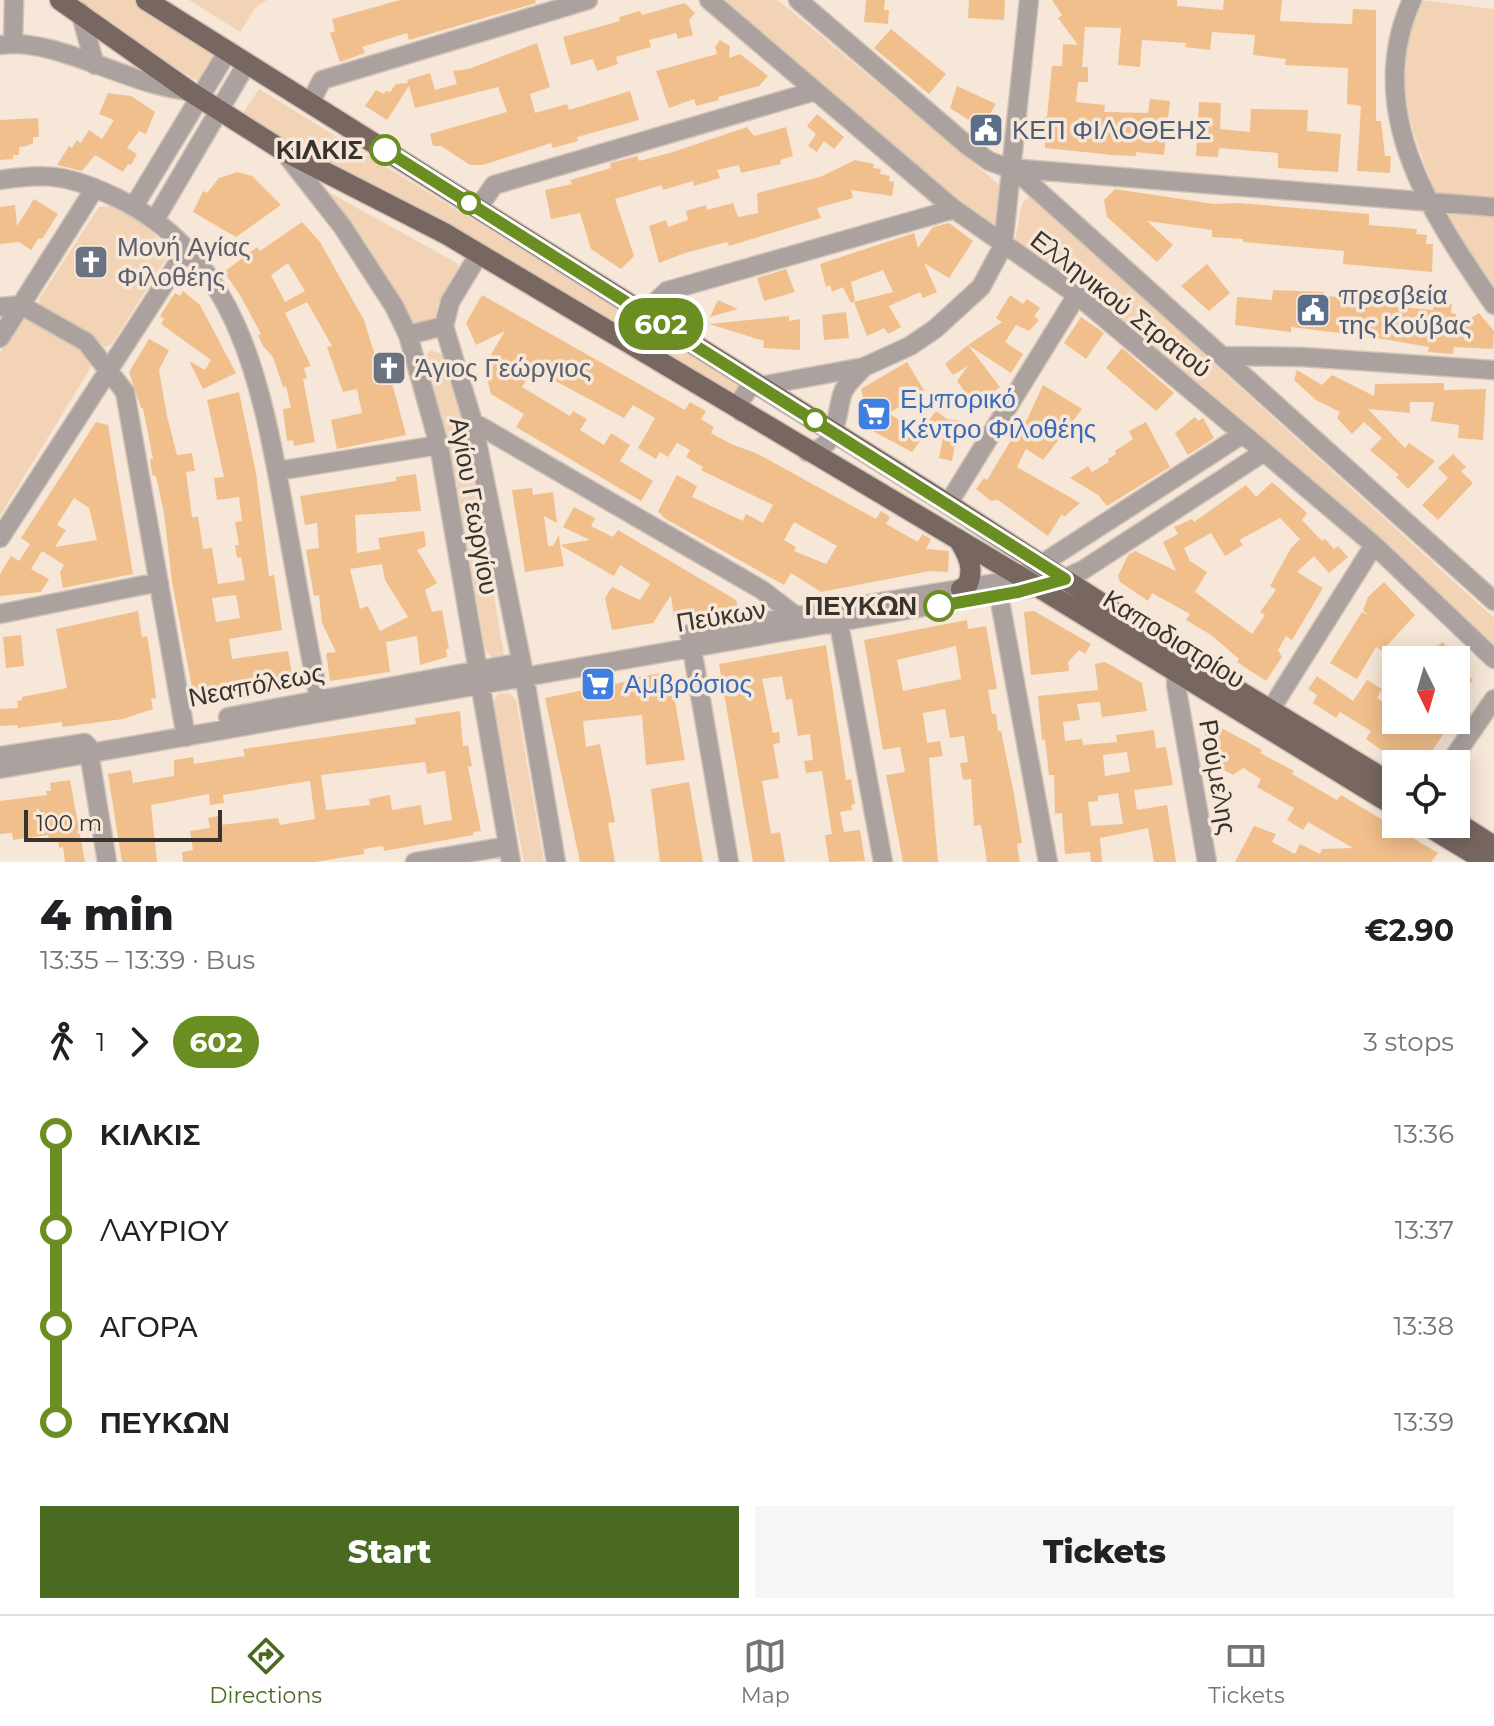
<!DOCTYPE html>
<html lang="en">
<head>
<meta charset="utf-8">
<style>
	body { margin:0; font-family:Montserrat,sans-serif; background:#f6f6f6; color:#202124; height:100vh; display:flex; flex-direction:column; font-size:30px; white-space:nowrap }
	* { box-sizing:border-box; margin:0 }
	p { font-size:26px; color:#757577 }
	.icon { flex:none; width:44px; height:44px; fill:none; stroke:currentColor; stroke-width:2; stroke-linecap:round; stroke-linejoin:round }
	.map { position:relative; height:862px; overflow:hidden }
	.sheet { display:flex; flex-direction:column; background:#fff; flex:1 }
	.sheet>* { flex:none }
	.badge { padding:0 16px; border-radius:26px; font-size:28px; line-height:52px }
	.needle { width:52px; rotate:175deg }
	.buttons { position:absolute; left:1382px; top:646px; display:grid; gap:16px }
	.buttons a { display:grid; place-items:center; width:88px; height:88px; border-radius:0px; background:#fff; box-shadow:0 4px 20px #0003; font-size:40px }
	.scale { position:absolute; left:24px; bottom:20px; width:198px; box-sizing:border-box; padding-left:8px; border:4px solid #39332d; border-top:0; font-size:22px; line-height:28px; white-space:nowrap; color:#39332d; -webkit-text-stroke:6px #f7e7d8; paint-order:stroke }
	.map>.badge { position:absolute; translate:-50% -50%; box-shadow:0 0 0 4px #fff }
	.legs { display:flex; align-items:center; gap:12px; height:88px; padding:0 40px; font-size:26px }
	.legs p { margin-inline-start:auto }
	.overview { display:flex; align-items:center; justify-content:space-between; height:136px; padding:0 40px }
	h1 { font-size:44px; font-weight:800; line-height:60px }
	.action { display:flex; gap:16px; margin-top:auto; padding:16px 40px }
	.action a { flex:1; height:92px; border-radius:0px; background:#4a6a21; color:#fff; font-size:32px; font-weight:800; line-height:92px; text-align:center }
	.action a+a { background:#f6f6f6; color:#202124 }
	ul { padding:0 40px; list-style:none }
	li { display:flex; align-items:center; gap:28px; height:96px; font-size:30px }
	li i { display:grid; place-items:center; width:12px; height:100%; margin:0 10px; background:currentColor }
	li i::after { content:''; width:20px; height:20px; margin:-10px; border:6px solid; border-radius:50%; background:#fff }
	li p { margin-inline-start:auto }
	li:first-child i { background:linear-gradient(#0000 50%,currentColor 0) }
	li:last-child i { background:linear-gradient(currentColor 50%,#0000 0) }
	.tabs { display:flex; justify-content:space-around; align-items:center; height:112px; border-top:2px solid #e0e0e0; background:#fff; font-size:22px; color:#757577 }
	.tabs a { display:grid; justify-items:center; gap:4px }
	.tabs .current { color:#4a6a21 }
	.map>svg:first-child { display:block }
</style>
</head>
<body>
<div class="map">
<svg width="1494" height="862" viewBox="0 0 1494 862">
	<rect width="100%" height="100%" fill="#f7e7d8"/>
	<!-- green -->
	<path fill="#f3d3b5" d="M67,0H133L219,54L201,83Z
		M189,0H267L255,8L240,32Z
		M724,0H777L790,10L1001,186L997,228L988,225Z
		M1421,0L1494,9V200L1436,193C1406,118 1392,79 1421,0Z
		M259,89L694,355L741,386L737,396L246,118L243,113Z
		M323,189L457,263L459,270L437,305L436,323L414,329L371,251Z
		M1030,196L1039,199L1223,372L1494,618V650C1342,504 1187,363 1015,242L1022,203Z
		M112,206C135,220 159,229 167,257L112,344L105,347L42,308L39,299L99,207Z
		M1442,212L1494,216V292Z
		M29,315L88,354L91,367L0,516V352L21,318Z
		M431,350L444,355L461,402L504,655L494,661L485,649L457,484L424,368L423,358Z
		M509,693L516,700L544,862H524L493,702L498,694Z"/>
	<!-- building -->
	<path fill="#f1bf8b" fill-rule="evenodd" d="M400,0H535L536,3L409,40L407,33L362,47L365,53L340,62L330,33L335,31L332,19Z
		M866,0H885L884,10H889L888,24L864,22Z
		M969,0H1005L1004,20L968,18Z
		M1052,0H1177V6L1223,10L1224,0H1282L1280,21L1319,23L1352,24L1353,9L1376,10V121H1381L1385,156H1391L1390,173L1357,171L1361,106L1347,104L1348,68L1285,65L1286,59L1253,55L1255,35L1212,32L1210,50L1185,47L1186,43L1142,40L1140,67L1118,65L1121,28L1085,27L1082,67H1088V82H1078L1076,102L1105,105L1104,112L1148,113L1150,99L1170,101L1164,155L1136,152V156L1113,155L1045,148L1044,117H1047L1052,66H1062L1063,44L1078,45L1058,18L1062,15Z
		M685,3L695,13L689,20L693,35L678,39L676,33L649,40L651,47L616,57L618,64L597,71L593,59L571,65L563,37L620,21L619,17L640,11L642,15Z
		M891,29L946,74L929,94L874,48Z
		M720,40L730,46L729,58L740,54L768,76L759,86L718,97L719,100L696,106L694,99L669,108L656,71L717,54L715,47Z
		M537,43L550,87L530,94L535,113L567,104L569,110L630,91L639,120L577,137L578,141L553,148L551,143L483,165H470L441,146H433L430,134L507,112L498,87L415,108L409,86L387,120L365,106L376,90L383,94L386,91L390,92L396,84L408,83L407,80L430,73L435,90L457,84L453,71L469,69Z
		M957,86L996,104L981,128L950,108Z
		M108,93L131,96L155,112L146,134L139,131L127,148L137,154L131,165L128,164L123,172L95,155L82,171L57,165L69,146L72,148L77,140L81,143L89,130L102,139L114,120L99,114Z
		M1199,102L1221,103L1220,129L1250,132L1251,109L1308,110L1307,131L1341,134L1338,172L1278,168V153L1219,148L1218,157L1196,156Z
		M817,114L844,137L834,149L824,141L817,152L808,146L816,134L807,126Z
		M38,118L39,137H33V143L27,146L19,147V155H13V159L0,160V120Z
		M747,127L754,136L786,127L793,156L780,160L781,164L741,173L739,165L717,170L720,178L694,186L693,181L663,190L662,185L615,199L634,256L621,269L591,249L580,213L551,219L545,190L572,184L570,180L611,168L610,163L637,156L639,161L673,152Z
		M855,160L874,164L873,168L881,169L880,174L890,176L889,181L894,182L892,196L851,190L853,198L817,208L821,218L729,246L727,242L685,253L659,263L649,226L666,220L668,227L688,220L686,211L706,205L707,210L733,203L738,217L758,213L757,193L820,177Z
		M237,172L252,176L281,205L236,237L193,212L203,191L207,193L219,178Z
		M1115,189L1214,204L1238,203L1369,214V225L1417,229L1416,234L1427,235L1426,244H1433L1432,272L1343,264L1344,251L1243,242V239L1212,237V230L1147,221L1173,245L1157,262L1107,217L1104,200Z
		M34,199L58,214L42,239L39,238L31,250L19,242L0,244V207L15,205L17,226Z
		M302,222L320,242L364,320L377,362L387,364L406,435L337,449L331,420L362,413L357,389L343,392L327,347L332,346L307,302L285,313L311,366L304,368L307,378L303,379L315,442L294,446L293,440L287,441L283,409L291,408L286,386L283,387L273,357L263,346L258,335L261,334L240,295L224,272L257,247L260,251ZM288,263L305,291L285,302L271,275Z
		M949,223L973,241L949,278L924,263L937,292L923,298L920,292L889,306L901,327L888,334L884,328L867,336L854,302L893,292L883,270L851,282L855,301L851,303L843,287L832,292L830,285L826,287L820,264L914,233L918,248L933,227Z
		M84,252L103,260L97,272L78,264Z
		M1207,264L1230,293L1209,311L1181,286Z
		M786,269L795,292L764,301L757,278Z
		M1273,290L1324,292V296L1388,300L1387,306L1433,310V303L1452,304L1451,313L1456,314L1455,328L1479,313L1494,331L1493,349L1454,347L1453,354L1428,352L1429,347L1371,337L1291,327V332L1235,325L1237,297L1272,300Z
		M183,291L200,305L236,373L203,389L189,361L205,370L211,360L161,324L164,319L160,316L175,293L180,296Z
		M482,295L685,410L690,402L706,411L701,419L714,427L711,433L731,444L758,454L876,519L881,511L890,517L886,524L918,542L922,534L931,539L926,549L949,551L948,572L930,571L821,592L791,573L784,585L664,518L658,511L677,475L697,486L692,497L743,521L746,514L763,523L773,505L701,470L703,467L686,457L690,450L677,443L668,457L660,452L656,459L638,448L655,418L633,405L624,418L533,369L522,387L570,416L573,411L587,419L580,430L604,445L611,433L630,445L620,461L653,481L641,501L516,427L524,414L491,394L484,366L505,331L476,345L466,323ZM794,522L837,546L826,564L794,551L796,547L784,540Z
		M1010,295L1023,304L1027,299L1040,308L1034,316L1039,320L1029,331L1016,325L1005,342L1023,354L1011,373L968,345L1002,322L996,318Z
		M718,300L738,309L710,317Z
		M846,312L849,338L824,340L822,315Z
		M789,316V321L800,319V350L763,348L764,341L709,324Z
		M1081,317L1104,333L1086,359L1064,343Z
		M149,339L169,350L159,370L167,416L177,455L192,453L195,471L186,472L192,517H198L203,549L212,548L218,584L245,580L241,557L237,558L235,545H239L235,522L242,521L239,497L217,500L214,478L224,477L207,400L239,392L256,473L269,576L274,575L282,630L229,639L232,659L288,651L294,686L195,703L172,582L164,513L156,476L152,475L150,459H153L143,408H141L129,372ZM236,595L240,618L216,622L212,598Z
		M968,345L1000,387L975,406L957,381L968,366L953,375L945,364Z
		M1122,348L1174,393L1156,411L1106,368Z
		M907,362L925,392L889,413L923,437L912,452L871,430L861,389Z
		M1297,370L1322,385L1332,375L1374,396L1375,384L1444,383V390L1486,389L1483,440L1458,438L1459,425L1431,421L1434,402H1410V413L1368,409L1405,448L1409,443L1435,461L1408,489L1396,477L1399,475L1370,450L1382,438L1364,422L1352,434L1337,418L1340,412L1316,400L1294,380Z
		M1043,385L1082,409L1043,460L1026,449L1017,467L1080,503L1064,517L1062,514L1048,536L998,500L991,501L976,489L984,478L987,480L1017,430L1020,432L1024,426Z
		M936,411L947,419L961,421L955,426L967,429L965,440L956,439L952,461L939,458L943,437L926,424Z
		M1195,417L1198,421L1203,418L1214,438L1188,455L1175,433Z
		M96,422L108,425L133,574L63,588L60,572L64,565L42,551L31,569L49,579L41,592L0,596V574L11,556L19,561L30,544L21,538ZM74,498L89,508L97,540L55,547L66,530L57,525Z
		M1146,422L1170,467L1107,506L1098,495L1070,478L1088,466L1092,472L1109,462L1108,459L1116,454L1115,451L1133,439L1129,431Z
		M1453,454L1466,467L1461,471L1473,483L1438,520L1422,505L1448,478L1438,468Z
		M416,474L421,511L355,515L357,553L380,549L378,538L424,531L426,546L417,550L437,583L425,590L432,612L442,610L449,649H446L447,657L420,665L417,636L386,642L390,672L330,681L326,653L336,652L322,623L319,595L314,596L306,550L319,548L317,523L305,525L300,496L396,481V477ZM382,564L385,580L408,617L380,631L368,606L360,609L350,569Z
		M1272,482L1307,513L1302,520L1322,541L1325,539L1334,549L1338,546L1348,557L1329,573L1314,556L1297,572L1323,588L1292,640L1286,636L1278,650L1282,657L1266,681L1237,662L1239,659L1211,635L1186,620L1190,614L1152,593L1148,601L1120,582L1118,576L1128,555L1135,551L1176,571L1163,542L1178,534L1174,527L1192,519L1194,522L1246,485L1256,497ZM1280,518L1300,539L1291,548L1270,586L1276,590L1260,612L1265,615L1252,634L1195,592L1207,572L1190,561L1184,548L1211,533L1225,556L1243,545L1239,540Z
		M532,488L533,495L553,492L557,523L544,516L548,546H553L559,535L560,545L590,540L563,527L574,507L595,518L591,526L613,537L618,530L736,600L738,607L674,619L671,595L653,623L612,630L605,598L612,587L640,600L650,584L620,565L614,576L560,545L564,566L525,572L512,490Z
		M1384,582L1415,615L1382,651L1376,647L1357,679L1330,663L1362,612L1368,615L1363,610L1368,597Z
		M138,611L142,637L147,636L150,653L156,698L151,699L153,709L123,719L62,727V722L18,728L17,725L0,726V709L18,708L17,701L22,700V697L67,688L56,629Z
		M1034,611L1091,644L1085,654L1079,650L1068,662L1069,671L1031,675L1024,612Z
		M967,620L968,629L986,626L997,689L988,690L992,714H996L998,731H1001L1014,794L1022,843L1017,844L1020,862H987L981,825L974,826L971,779L963,780L960,763L968,762L964,736L950,738L945,709L923,713L927,743L940,741L943,756L929,758L938,862H903L886,775L905,772L900,747L883,750L864,640ZM956,646L961,679L903,691L897,660Z
		M21,635L24,666L6,668L3,637Z
		M1442,642L1461,660H1424Z
		M826,645L846,780L851,779L855,804L851,805L852,810L840,812L844,832L860,830L865,861L829,862L825,835L832,834L822,771L806,773L804,761L813,760L810,734L798,736L792,699L786,700L782,676L762,679L773,733L779,732L780,743L773,744L779,778L762,781L771,834L780,832L785,862H753L719,664Z
		M1105,662L1142,683L1147,711L1102,717L1100,702L1077,704L1080,720L1063,722L1065,741L1082,739L1083,745L1117,742L1116,735L1154,730L1156,748L1166,747L1173,785L1134,790L1137,810L1167,805L1176,862H1154L1148,828L1100,838L1102,862H1091L1090,852L1065,854L1062,813L1055,814L1054,775H1049L1045,739L1042,740L1038,696L1098,690L1095,664ZM1127,752L1130,772L1105,776L1103,755ZM1118,793L1123,824L1091,826L1088,802L1098,801V796Z
		M1456,664L1473,680L1456,699Z
		M670,672L685,760L646,765L642,715L583,721L586,747L600,744L615,822L608,823L615,862H580L545,698L629,681V678Z
		M1317,676L1353,701L1367,680L1382,689L1377,698L1396,710V720H1453L1423,764H1401L1366,739L1371,731L1340,712L1336,718L1313,703L1317,695L1308,689Z
		M460,711L463,746L468,745L472,766L468,767L481,831L473,832V835L384,851L383,846L364,849V854L315,862H183L182,852L193,850L190,831L210,828L208,818L219,816L220,825L278,818L280,825L315,819L310,781L223,795L224,803L210,805L209,794L151,805L157,862H122L108,774L131,770L133,783L174,776V760L193,757L194,764L245,756L243,749L416,724L415,718ZM425,762L427,774L445,771L452,820L424,825L421,805L392,810L390,795L369,799L370,805L326,810L321,775Z
		M1203,718L1262,750L1260,753L1294,771L1292,774L1337,800L1341,795L1438,853L1431,862H1235L1254,826L1276,834L1272,842L1295,854L1300,844L1320,854L1322,849L1353,848L1308,822L1303,830L1287,820L1294,808L1257,787L1261,779L1243,768L1233,775L1215,765L1208,758Z
		M70,780L85,862H65L63,847L59,848L58,840L49,841L48,835L13,840L12,833L0,834V801L47,795L46,791H51L50,783Z
		M689,782L703,862H660L651,789Z"/>
	<g fill="none" stroke-linecap="round" stroke-linejoin="round">
		<!-- minor casing -->
		<g stroke="#d1c3b6" stroke-width="21">
			<path id="minor" d="M709,0L954,209L1077,295L1243,434L1374,545L1494,659
				M798,0L968,146L989,161L1008,168L1494,207
				M1412,0C1361,112 1433,216 1494,305
				M80,12L95,65
				M13,43L14,0
				M0,45C54,36 130,86 189,91
				M310,103L322,80L588,0
				M284,152L342,226L394,306L408,335L439,445L511,862
				M1014,169L1494,601
				M0,180C50,172 71,176 117,198C240,257 262,389 284,510C296,576 307,642 321,708
				M134,206L228,51
				M478,208L494,185L815,91
				M156,218L247,63
				M479,254L450,302L444,326L473,422L524,674L556,862
				M0,307L21,305L86,342L125,392L186,737
				M644,313L667,291L954,209
				M408,335L444,326
				M0,338L95,188
				M1225,356L1303,357L1494,370
				M741,412L739,403L749,388L864,367L910,346L935,329L981,287L1003,246L1029,0
				M473,422L762,590L796,616L797,623
				M807,452C839,448 835,418 842,395C845,384 855,377 862,369
				M277,471L439,445
				M948,504L1077,295
				M0,538L187,249
				M999,596L1048,862
				M837,613L883,862
				M0,614L159,582
				M689,634L1002,582L1029,572L1243,434
				M690,637L729,862
				M1181,662L1176,671V685L1207,862
				M1271,709L1374,545
				M228,717L518,663
				M88,746L107,862
				M0,756L85,743
				M1449,764L1494,699
				M0,769L1049,585L1083,570L1264,452
				M415,862L508,846"/>
		</g>
		<!-- major casing -->
		<g stroke="#d1c3b6" stroke-width="23">
			<path id="major" d="M60,0L189,91L282,150L446,234L1038,587L1396,807
				M146,0L948,504L1211,674L1396,786
				M958,539C968,554 975,569 967,586L961,589
				M1456,822L1494,846
				M1424,824L1487,862"/>
		</g>
		<!-- minor -->
		<use href="#minor" stroke="#aba29f" stroke-width="18"/>
		<!-- major -->
		<use href="#major" stroke="#776760" stroke-width="20"/>
	</g>
	<g fill="none" stroke-linecap="round" stroke-linejoin="round">
		<!-- line-1 casing -->
		<g stroke="#fff" stroke-width="18">
			<path id="line-1" d="M385,150L1065,579L1018,592L939,606"/>
		</g>
		<!-- line-1 -->
		<use href="#line-1" stroke="#6b8e23" stroke-width="12"/>
	</g>
	<!-- icons -->
	<defs>
		<g id="civic-square" transform="scale(1.8)"><rect x="-9" y="-9" width="18" height="18" rx="4" fill="#5c6f8a" stroke="#f7e7d8"/><path d="M-.6-6.5H3V-4.5H.6V-3L4-1V1h2V6H-6V1h2V-1L-.6-3ZM-1.2 2.5V6h2.4V2.5Z" fill="#fff"/></g>
		<g id="church-square" transform="scale(1.8)"><rect x="-9" y="-9" width="18" height="18" rx="4" fill="#6b7280" stroke="#f7e7d8"/><path d="M-1.2-6h2.4v3.5h3.3v2.4h-3.3V6h-2.4V-.1h-3.3v-2.4h3.3Z" fill="#fff"/></g>
		<g id="supermarket-square" transform="scale(1.8)"><rect x="-9" y="-9" width="18" height="18" rx="4" fill="#3f7fe0" stroke="#f7e7d8"/><path d="M-6-5.5h2.5l.6 2H6L4.5 2H-2.5L-4.4-4H-6ZM-1.5 3.2a1.3 1.3 0 1 0 .1 0ZM3 3.2a1.3 1.3 0 1 0 .1 0Z" fill="#fff"/></g>
	</defs>
	<g fill-rule="evenodd">
		<use href="#civic-square" x="986" y="130"/>
		<use href="#church-square" x="91" y="262"/>
		<use href="#civic-square" x="1313" y="310"/>
		<use href="#church-square" x="389" y="368"/>
		<use href="#supermarket-square" x="874" y="414"/>
		<use href="#supermarket-square" x="598" y="684"/>
	</g>
	<!-- markers -->
	<g fill="#fff" stroke="#6b8e23" stroke-width="4">
		<circle cx="385" cy="150" r="14"/>
		<circle cx="469" cy="203" r="10"/>
		<circle cx="815" cy="420" r="10"/>
		<circle cx="939" cy="606" r="14"/>
	</g>
	<g text-anchor="middle" stroke-width="7" stroke-linejoin="round" paint-order="stroke">
		<!-- service labels -->
		<g font-size="26" fill="#4e5e75" stroke="#f7e7d8" text-anchor="start">
			<text x="1012" y="139">ΚΕΠ ΦΙΛΟΘΕΗΣ</text>
			<text x="1339" y="304">πρεσβεία<tspan x="1339" dy="30">της Κούβας</tspan></text>
		</g>
		<!-- stop labels -->
		<g font-size="26" font-weight="bold" fill="#39332d" stroke="#f7e7d8" text-anchor="end">
			<text x="363" y="159">ΚΙΛΚΙΣ</text>
			<text x="917" y="615">ΠΕΥΚΩΝ</text>
		</g>
		<!-- worship labels -->
		<g font-size="26" fill="#5b616d" stroke="#f7e7d8" text-anchor="start">
			<text x="117" y="256">Μονή Αγίας<tspan x="117" dy="30">Φιλοθέης</tspan></text>
			<text x="415" y="377">Άγιος Γεώργιος</text>
		</g>
		<!-- street labels -->
		<g font-size="26" fill="#39332d" stroke="#f7e7d8">
			<text transform="translate(1121 304) rotate(38)" y="9">Ελληνικού Στρατού</text>
			<text transform="translate(474 506) rotate(80)" y="9">Αγίου Γεωργίου</text>
			<text transform="translate(721 616) rotate(-9)" y="9">Πεύκων</text>
			<text transform="translate(1174 639) rotate(32)" y="9">Καποδιστρίου</text>
			<text transform="translate(256 685) rotate(-11)" y="9">Νεαπόλεως</text>
			<text transform="translate(1218 777) rotate(80)" y="9">Ρούμελης</text>
		</g>
		<!-- shop labels -->
		<g font-size="26" fill="#366cbe" stroke="#f7e7d8" text-anchor="start">
			<text x="900" y="408">Εμπορικό<tspan x="900" dy="30">Κέντρο Φιλοθέης</tspan></text>
			<text x="624" y="693">Αμβρόσιος</text>
		</g>
	</g>
</svg>
<div class="buttons">
<a><svg class="needle" viewBox="-14 -14 28 28"><path d="M0-13l5 13h-10z" fill="#e53935"/><path d="M0 13l5-13h-10z" fill="#757577"/></svg></a>
<a><svg class="icon" aria-label="locate" viewBox="0 0 24 24"><circle cx="12" cy="12" r="6"/><path d="M12 2v4M12 18v4M2 12h4M18 12h4"/></svg></a>
</div>
<div class="scale">100 m</div>
<b class="badge" style="left:661px;top:324px;background:#6b8e23;color:#fff">602</b>
</div>
<section class="sheet">
<div class="overview"><div><h1>4 min</h1><p>13:35 – 13:39 · Bus</p></div><b>€2.90</b></div>
<div class="legs"><svg class="icon" aria-label="walk" viewBox="0 0 24 24"><circle cx="13" cy="4" r="2"/><path d="M13 8l-2 6 4 7M11 14l-3 7M7 12l3-4h3l4 4"/></svg>1<svg class="icon" aria-label="forward" viewBox="0 0 24 24"><path d="M9 5l7 7-7 7"/></svg><b class="badge" style="background:#6b8e23;color:#fff">602</b><p>3 stops</p></div>
<ul>
<li><i style="color:#6b8e23"></i><b>ΚΙΛΚΙΣ</b><p>13:36</p></li>
<li><i style="color:#6b8e23"></i><span>ΛΑΥΡΙΟΥ</span><p>13:37</p></li>
<li><i style="color:#6b8e23"></i><span>ΑΓΟΡΑ</span><p>13:38</p></li>
<li><i style="color:#6b8e23"></i><b>ΠΕΥΚΩΝ</b><p>13:39</p></li>
</ul>
<div class="action"><a>Start</a><a>Tickets</a></div>
</section>
<nav class="tabs">
<a class="current"><svg class="icon" aria-label="directions" viewBox="0 0 24 24"><path d="M12 3l9 9-9 9-9-9zM9 14v-3h6M13 9l2 2-2 2"/></svg>Directions</a>
<a><svg class="icon" aria-label="map" viewBox="0 0 24 24"><path d="M3 6l6-2 6 2 6-2v14l-6 2-6-2-6 2zM9 4v14M15 6v14"/></svg>Map</a>
<a><svg class="icon" aria-label="tickets" viewBox="0 0 24 24"><path d="M3 7h18v10H3zM15 7v10"/></svg>Tickets</a>
</nav>
</body>
</html>
